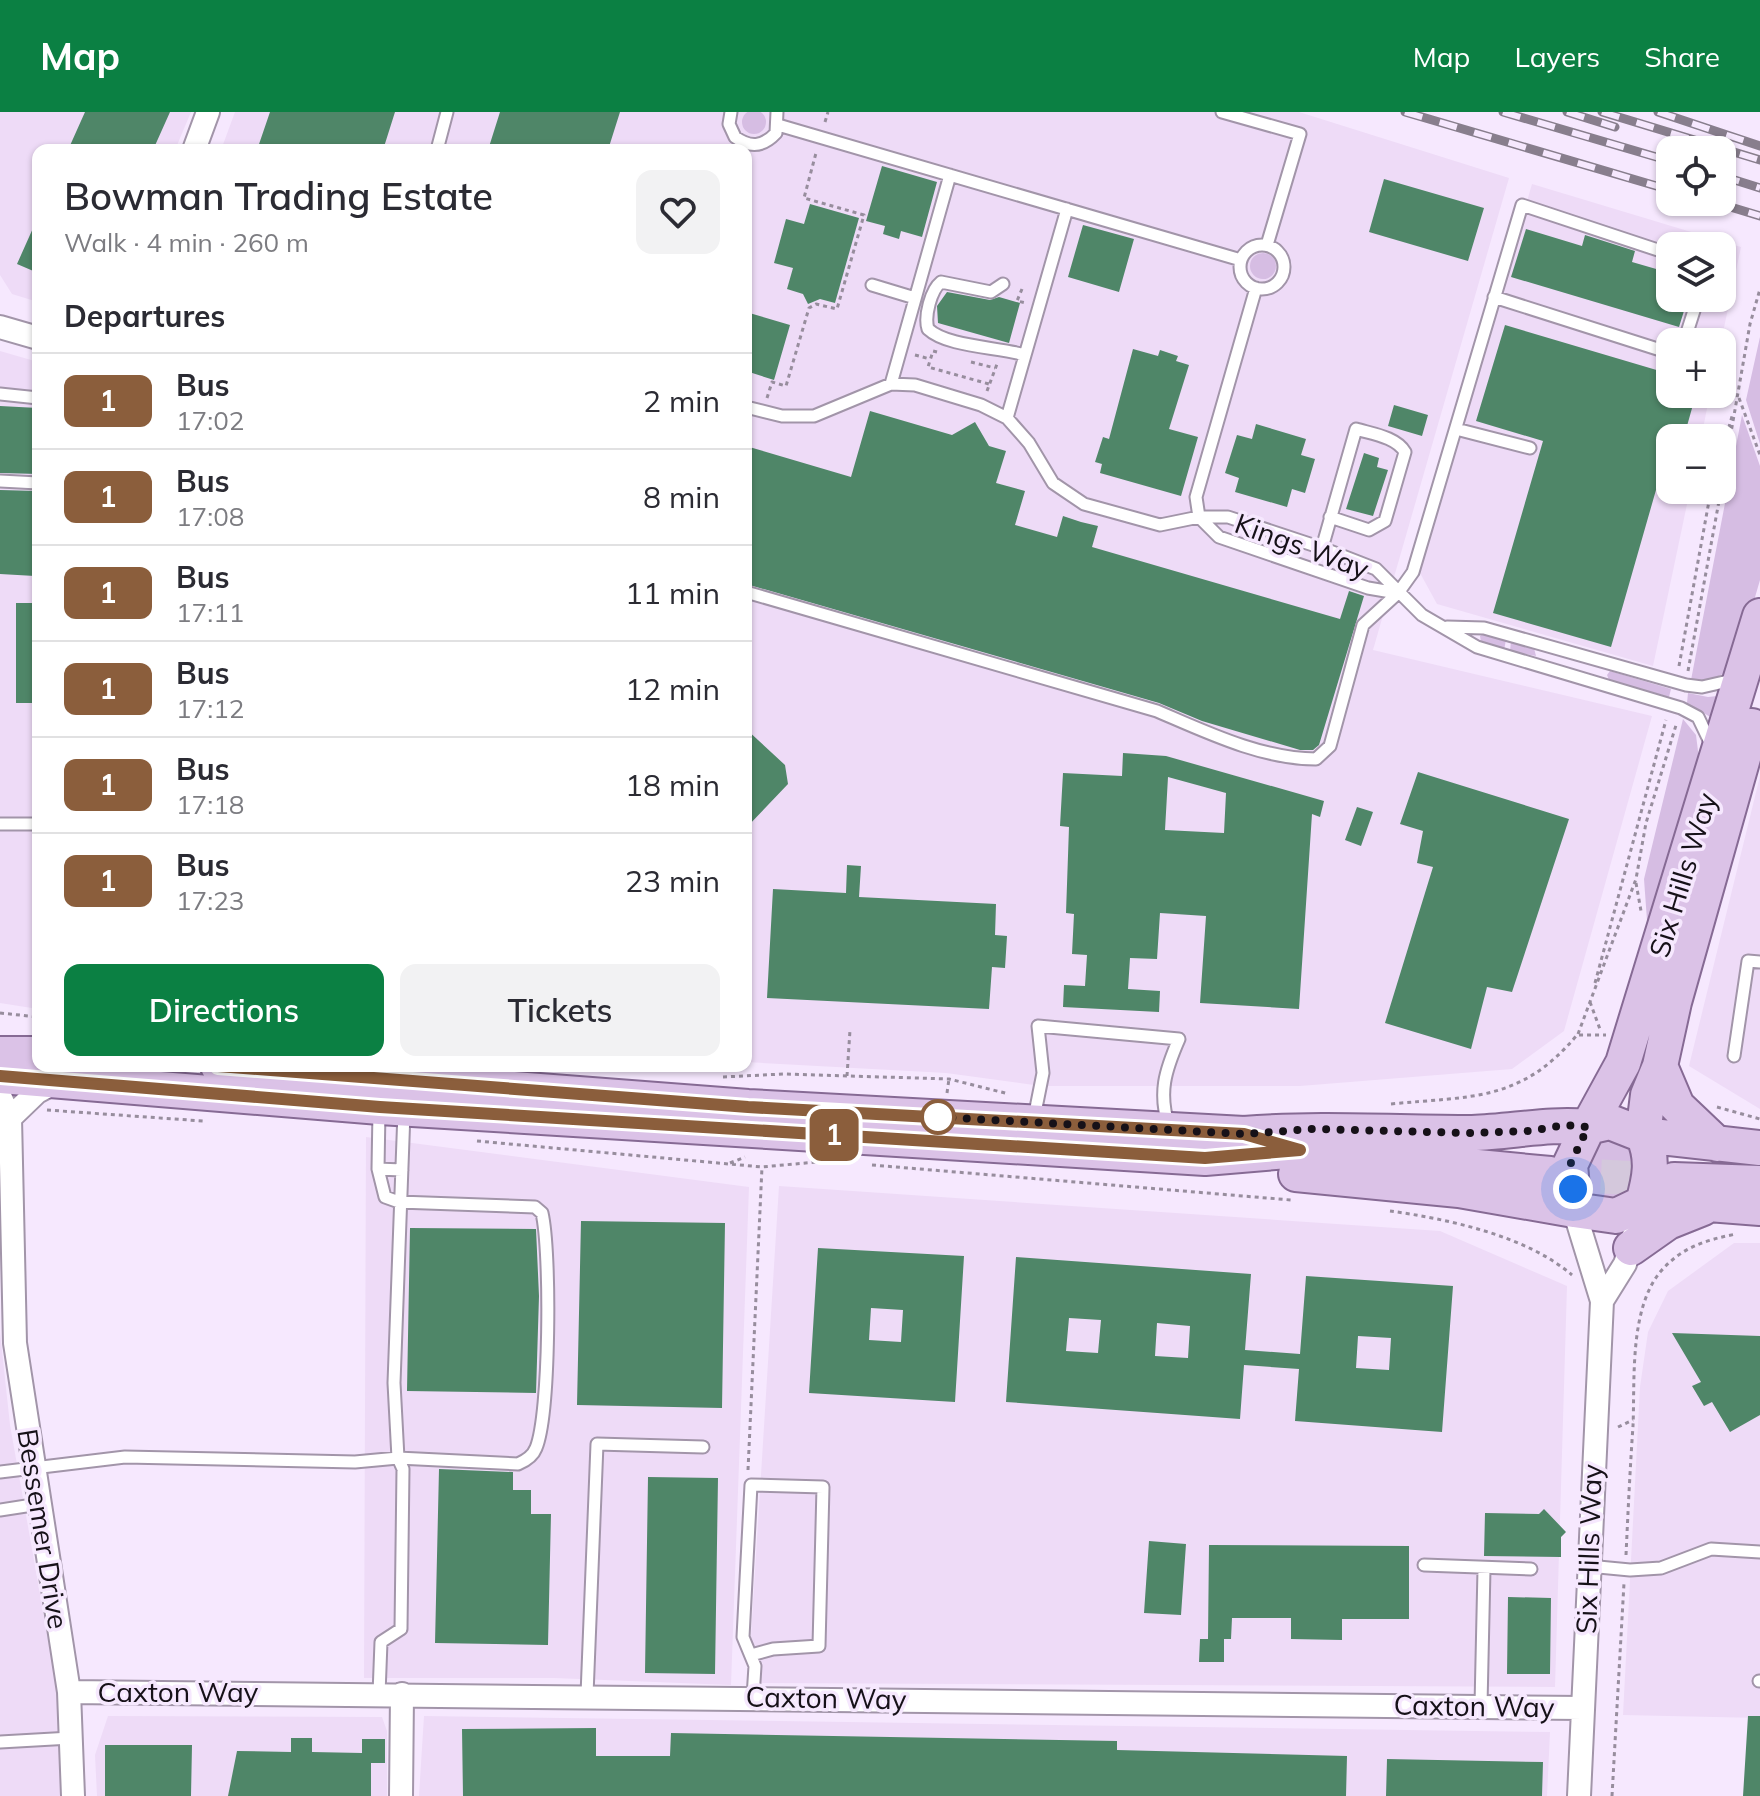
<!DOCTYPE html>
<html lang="en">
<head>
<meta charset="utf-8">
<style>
	body { margin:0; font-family:Mulish,sans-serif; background:#f2f2f3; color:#2b2b33; height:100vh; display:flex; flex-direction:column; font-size:30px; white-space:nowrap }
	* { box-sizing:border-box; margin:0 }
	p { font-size:26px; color:#7c7c81 }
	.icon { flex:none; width:44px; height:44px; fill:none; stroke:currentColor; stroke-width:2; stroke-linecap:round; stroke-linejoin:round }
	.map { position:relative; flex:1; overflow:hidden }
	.panel { position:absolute; left:32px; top:32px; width:720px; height:928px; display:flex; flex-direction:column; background:#fff; border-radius:16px; box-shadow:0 2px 6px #0004 }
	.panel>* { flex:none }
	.badge { padding:0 16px; border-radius:12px; font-size:28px; line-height:52px }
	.buttons { position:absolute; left:1656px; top:24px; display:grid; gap:16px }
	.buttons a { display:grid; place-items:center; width:80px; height:80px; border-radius:16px; background:#fff; box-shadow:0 2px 6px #0004; font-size:40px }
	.you { position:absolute; width:40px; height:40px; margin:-20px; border:6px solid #fff; border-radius:50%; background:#1a73e8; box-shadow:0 0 0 12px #1a73e833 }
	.map>.badge { position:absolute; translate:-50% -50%; box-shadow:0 0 0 4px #fff }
	h2 { padding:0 32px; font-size:30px; line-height:72px }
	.round { display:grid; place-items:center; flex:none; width:84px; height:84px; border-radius:16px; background:#f2f2f3 }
	.summary { display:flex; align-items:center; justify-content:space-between; height:136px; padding:0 32px }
	h1 { font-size:38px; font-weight:600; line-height:60px }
	.primary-button { display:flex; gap:16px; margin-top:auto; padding:16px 32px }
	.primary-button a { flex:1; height:92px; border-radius:16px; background:#0b8043; color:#fff; font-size:32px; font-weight:600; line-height:92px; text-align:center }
	.primary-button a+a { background:#f2f2f3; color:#2b2b33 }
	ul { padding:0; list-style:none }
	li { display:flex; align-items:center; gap:24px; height:96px; padding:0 32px; border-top:2px solid #e1e1e2 }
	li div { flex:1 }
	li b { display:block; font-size:30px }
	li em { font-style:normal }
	li .badge { min-width:88px; font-weight:700; text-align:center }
	header { display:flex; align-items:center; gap:48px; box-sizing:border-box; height:112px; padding:0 40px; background:#0b8043; color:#fff }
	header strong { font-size:38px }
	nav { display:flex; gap:44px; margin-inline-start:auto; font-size:28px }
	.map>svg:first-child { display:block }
</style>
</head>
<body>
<header>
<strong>Map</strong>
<nav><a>Map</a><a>Layers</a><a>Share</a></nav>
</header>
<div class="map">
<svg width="1760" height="1684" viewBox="0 0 1760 1684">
	<rect width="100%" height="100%" fill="#f6e8fe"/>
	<!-- built -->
	<path fill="#eedbf7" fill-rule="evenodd" d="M0,0H191L175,38H38V190L12,182L0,163Z
		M235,0H1299L1509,66L1373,538L1652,604L1564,919L1512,957L1300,974H1041L946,961L746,950V38H221Z
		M1532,72L1741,135L1721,230H1670V282H1710L1701,326H1670V378H1690L1653,554L1437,492L1420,461ZM1670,134H1722V186H1670Z
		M0,239L38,250V897L0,891Z
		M1760,664V997L1689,954Z
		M366,1025L749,1075L731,1573L554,1566H364Z
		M779,1074L1440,1119L1567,1174L1555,1575L748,1571Z
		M1734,1131H1760V1606L1623,1603L1640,1275L1648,1220L1668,1179Z
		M0,1220L10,1313L59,1589L61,1684H0Z
		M108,1604L382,1605L387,1619V1684H97L95,1643Z
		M424,1604L1550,1620L1547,1684H419Z"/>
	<!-- green -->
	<path fill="#d6bde3" d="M742 10a12 12 0 1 1 24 0a12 12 0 1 1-24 0Z
		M1250 154a13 13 0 1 1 26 0a13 13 0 1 1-26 0Z
		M1760,225V332L1746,288Z
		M1742,303L1760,354V468L1737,547C1725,565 1712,569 1691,568Z
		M1485,521L1506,528L1504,538L1481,530L1480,524Z
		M1511,529L1534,536L1536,544L1510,539Z
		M1610,559L1671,577L1669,585L1609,568L1607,563Z
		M1688,581L1708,585L1727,583L1712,606L1687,591Z
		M1683,607L1696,623L1699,647L1649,836L1644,767Z
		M1609,1025L1633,1033L1642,1068L1621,1088L1594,1084L1587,1079V1036Z"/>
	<!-- building -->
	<path fill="#4f8668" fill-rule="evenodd" d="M85,0H170L153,38H68Z
		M270,0H395L383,38H257Z
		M500,0H620L608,38H488Z
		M882,54L937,70L922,125L901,119L899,127L883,122L885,114L866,109Z
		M1384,67L1484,96L1468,149L1369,120Z
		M810,92L859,106L835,191L820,187L808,192L803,182L787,177L793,156L774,151L786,107L804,112Z
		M38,105V161L17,152Z
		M1083,113L1134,127L1119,180L1068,165Z
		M1526,117L1582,134L1585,123L1635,139L1632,150L1670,161V186H1688L1679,215L1511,165Z
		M947,180L990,188L999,185L1020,191L1009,231L938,211L937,194Z
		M746,200L790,213L774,268L746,259Z
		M1505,213L1670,262V282H1696L1687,314L1716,322L1715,326H1670V368L1660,364L1611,535L1493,501L1543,329L1476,309Z
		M1133,237L1158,244L1160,238L1178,244L1176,249L1189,253L1169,317L1198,325L1181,384L1100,361L1102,352L1095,350L1103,325L1109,327Z
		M1394,293L1428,303L1422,324L1388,314Z
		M0,294L38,296V362L0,361Z
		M870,299L952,323L975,310L989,334L1006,339L996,371L1025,379L1015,413L1057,425L1063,404L1081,410L1098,414L1092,435L1340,507L1349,479L1364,484L1319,633L1313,638H1300L1202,609L1159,591L746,472V334L851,365Z
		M1256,312L1306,327L1301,343L1315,347L1305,381L1292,377L1287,395L1235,380L1239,366L1225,361L1237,323L1252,327Z
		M1364,341L1379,346L1377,355L1388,358L1373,404L1346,397Z
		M0,378L38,379L35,464L0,462Z
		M16,491H38V591H16Z
		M746,617L785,653L788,672L746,716Z
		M1123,641L1166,644L1324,689L1320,705L1312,702L1299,897L1200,891L1206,804L1160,801L1157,847L1130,846L1128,877L1160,879L1159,900L1063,895L1064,873L1085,874L1087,843L1072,842L1074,802L1066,801L1069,715L1060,714L1063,661L1122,664ZM1168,665L1226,681L1224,721L1165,718Z
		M1418,660L1569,707L1512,880L1487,875L1471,937L1385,911L1433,755L1417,751L1423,719L1400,712Z
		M1357,695L1373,700L1361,734L1345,728Z
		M847,753L861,754L859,785L996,792L995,823L1007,824L1005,856L992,855L989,897L767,886L773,777L846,781Z
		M581,1109L725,1111L722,1296L577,1293Z
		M410,1116L536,1117L539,1184L536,1281L407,1279Z
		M818,1136L964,1144L955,1290L809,1281ZM871,1196L903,1198L901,1230L869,1228Z
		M1016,1145L1251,1162L1245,1238L1300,1242L1306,1164L1453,1174L1442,1320L1295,1309L1299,1257L1244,1253L1240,1307L1006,1290ZM1069,1206L1101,1208L1098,1241L1066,1239ZM1157,1211L1190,1214L1188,1246L1155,1244ZM1358,1224L1391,1226L1389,1258L1356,1256Z
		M1672,1221L1760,1224V1303L1730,1320L1712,1290L1704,1294L1692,1274L1701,1270Z
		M439,1357L513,1360V1378H531V1402H551L548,1533L435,1531Z
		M648,1365L718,1366L715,1562L645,1561Z
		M1544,1397L1566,1420L1561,1425V1445L1484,1444L1485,1401L1539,1402Z
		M1149,1429L1186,1432L1181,1503L1144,1501Z
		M1209,1433L1409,1434V1507H1342V1528L1291,1527V1506H1232L1231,1527H1224V1550H1199L1200,1527H1208Z
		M1508,1485L1551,1486L1550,1562H1507Z
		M1748,1604H1760V1684H1743Z
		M596,1616V1644H670L671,1621L1117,1629V1638L1347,1644L1346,1684H463L462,1617Z
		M291,1626H312V1640L362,1641V1627H385V1651H371V1684H228L237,1639L291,1640Z
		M105,1633H192L191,1684H105Z
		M1387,1647L1543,1650L1542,1684H1386Z"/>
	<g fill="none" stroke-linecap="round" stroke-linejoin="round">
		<!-- primary-tunnel -->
		<path stroke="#d4c8dc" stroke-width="34" stroke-dasharray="34 17" stroke-linecap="butt" d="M1550,1062L1674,1068"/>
		<!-- service casing -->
		<g stroke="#a295a9" stroke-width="15">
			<path id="service" d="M731,0L729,12L735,25C750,36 763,35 776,21L777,0
				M1222,0L1300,22L1267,133
				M778,13L1241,148
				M437,38L447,0
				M1240 155a22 22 0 1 1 44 0a22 22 0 1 1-44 0Z
				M1003,172L991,180L941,170C931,178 924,204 928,217C947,235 999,235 1025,243
				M872,173L915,186
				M1494,185L1670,241
				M1684,230L1698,186
				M891,272L950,63
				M0,282L38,286
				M746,295L782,304H814L891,272L915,273L981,293L1007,306L1029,331L1053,371L1084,392L1160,413L1199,405H1228L1322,436L1376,457L1422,503L1477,535L1681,596L1698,605L1710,630
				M1007,306L1067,97
				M1456,317L1530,336
				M0,369L38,371
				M1199,405L1196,385L1256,176
				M1199,405L1219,425L1368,476L1397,481
				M1322,436L1356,317C1373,322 1396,325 1405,340L1385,409L1369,418L1330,405
				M746,480L1157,599C1206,620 1262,647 1316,647L1330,634L1363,513L1398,481L1413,460L1522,93L1670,142
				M1447,515L1484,516L1686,573L1702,575L1737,567
				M0,712H38
				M1734,944L1748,849L1760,850
				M1034,1006L1043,961L1038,914L1179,927C1165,959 1158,981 1169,1015
				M378,1057L402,1058
				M0,1360L125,1345L355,1350L398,1346L518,1352C525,1349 533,1344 536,1336C550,1302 551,1140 542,1101L535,1095L399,1090L385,1085L378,1057L379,999
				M0,1398L39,1392
				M1424,1453L1531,1457
				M1588,1454L1630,1458L1661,1456L1711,1437L1760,1440
				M751,1543L773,1537L819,1534L823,1375L751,1373L743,1525L755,1554L753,1585
				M1759,1569H1760
				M379,1582L381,1530L401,1517L403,1357L398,1346L394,1271L404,1000
				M587,1583L597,1332L703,1335
				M1481,1593L1484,1457
				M0,1630L71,1626"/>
		</g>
		<!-- minor casing -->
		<g stroke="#a295a9" stroke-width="26">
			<path id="minor" d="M194,38L208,0
				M0,215L38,226
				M0,984L10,1006L15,1231L69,1580L73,1684
				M10,1006L37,980L56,970
				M1574,1098L1602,1189L1579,1684
				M1602,1189L1625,1152L1634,1123
				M69,1580L1583,1596
				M401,1684L402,1582"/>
		</g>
		<!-- primary casing -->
		<g stroke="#866a94" stroke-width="38">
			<path id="primary" d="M1752,614L1674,890L1660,954L1648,983L1643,1023L1760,1036
				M0,942H38
				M218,954L748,995L1244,1022C1320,1016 1395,1021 1472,1021C1511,1020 1550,1011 1588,1015L1623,951L1760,504
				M1660,954L1677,994L1717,1032
				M0,964L380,995L1205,1046L1300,1038L1550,1062
				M1296,1062L1459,1078L1574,1098
				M1674,1068L1760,1071
				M1643,1091C1650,1066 1654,1047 1643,1023L1610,1010L1588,1015L1570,1053L1574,1098L1616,1104L1643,1091L1670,1089L1760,1096
				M1631,1136L1668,1110L1703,1096"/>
		</g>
		<!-- path -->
		<path stroke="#978d9d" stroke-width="3" stroke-dasharray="4 4" stroke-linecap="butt" d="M825,10L828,0
			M1022,177L1017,189L1026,191
			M937,240L933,239L928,255L989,272
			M915,243L930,247
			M971,250L995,256
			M987,279L997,252
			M767,286L772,270L786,274L809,196L816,192L837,197L864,103L804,86L816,41
			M1739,286L1760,343
			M1722,339L1733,301
			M1722,372L1750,212L1760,177
			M1679,554L1711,378
			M1688,559L1721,378
			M1636,771L1641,799
			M1595,871L1666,608
			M1590,890L1601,920
			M0,901L38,905
			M1578,922L1636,767L1646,711L1677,610
			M847,964L850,918
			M723,965L783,962L949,967L1009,982
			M947,981L949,967
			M1391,992C1472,984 1521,990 1577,923H1606
			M1717,995L1760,1007
			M47,998L203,1009
			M477,1029L762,1055L816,1050
			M730,1051L745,1045
			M872,1053L1291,1088
			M1390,1099C1448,1107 1527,1124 1572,1163
			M1618,1315L1633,1308
			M748,1358L762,1055
			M1626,1443C1628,1400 1630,1357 1633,1314C1635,1268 1629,1197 1661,1159C1682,1135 1706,1128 1736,1122
			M1612,1684L1624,1471"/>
		<!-- service -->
		<use href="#service" stroke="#fff" stroke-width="11"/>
		<!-- minor -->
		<use href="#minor" stroke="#fff" stroke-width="22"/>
		<!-- primary -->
		<use href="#primary" stroke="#dbc2e7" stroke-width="34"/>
		<!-- rail casing -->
		<g stroke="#887e8d" stroke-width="9">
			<path id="rail" d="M1405,0L1670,78
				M1503,0L1670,49
				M1567,0L1615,15
				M1602,0L1760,48
				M1658,0L1760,34
				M1722,64L1760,76
				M1714,90L1760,104"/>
		</g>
		<!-- rail -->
		<use href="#rail" stroke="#f6e8fe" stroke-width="6" stroke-dasharray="18" stroke-linecap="butt"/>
	</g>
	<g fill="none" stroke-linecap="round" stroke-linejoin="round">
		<!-- line casing -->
		<g stroke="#fff" stroke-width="18">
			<path id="line" d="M0,964L380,995L1205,1046L1300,1038L1244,1022L748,995L218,954"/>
		</g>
		<!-- line -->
		<use href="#line" stroke="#8b5e3c" stroke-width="12"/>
		<!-- walk -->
		<path stroke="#161118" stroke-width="8" stroke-dasharray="0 14.4" d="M938,1005L1244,1022L1312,1017L1469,1021L1529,1019L1566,1013L1588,1015L1570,1053L1573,1077"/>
	</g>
	<!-- markers -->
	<circle fill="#fff" stroke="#8b5e3c" stroke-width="4" cx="938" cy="1005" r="16"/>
	<g text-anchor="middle" stroke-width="7" stroke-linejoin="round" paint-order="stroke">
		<!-- street labels -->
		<g font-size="28" fill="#161118" stroke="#f6e8fe">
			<text transform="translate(1302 434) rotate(20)" y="10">Kings Way</text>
			<text transform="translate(1683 763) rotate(-73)" y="10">Six Hills Way</text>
			<text transform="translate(43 1417) rotate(81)" y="10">Bessemer Drive</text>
			<text transform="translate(1589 1437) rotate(-88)" y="10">Six Hills Way</text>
			<text x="178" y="1590">Caxton Way</text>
			<text transform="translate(826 1586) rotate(1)" y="10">Caxton Way</text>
			<text transform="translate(1474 1594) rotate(1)" y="10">Caxton Way</text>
		</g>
	</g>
</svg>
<div class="buttons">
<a><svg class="icon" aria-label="locate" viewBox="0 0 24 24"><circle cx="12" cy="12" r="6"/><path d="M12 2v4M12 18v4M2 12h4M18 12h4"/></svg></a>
<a><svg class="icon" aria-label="layers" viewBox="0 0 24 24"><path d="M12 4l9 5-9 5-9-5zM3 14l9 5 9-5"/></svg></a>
<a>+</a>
<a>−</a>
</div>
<div class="you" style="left:1573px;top:1077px"></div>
<b class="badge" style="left:834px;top:1023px;background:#8b5e3c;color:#fff">1</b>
<section class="panel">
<div class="summary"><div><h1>Bowman Trading Estate</h1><p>Walk · 4 min · 260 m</p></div><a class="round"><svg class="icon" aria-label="heart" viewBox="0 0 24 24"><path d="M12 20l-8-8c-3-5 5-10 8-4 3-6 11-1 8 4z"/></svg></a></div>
<h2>Departures</h2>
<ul>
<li><span class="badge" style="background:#8b5e3c;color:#fff">1</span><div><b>Bus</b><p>17:02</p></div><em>2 min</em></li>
<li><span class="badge" style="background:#8b5e3c;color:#fff">1</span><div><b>Bus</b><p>17:08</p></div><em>8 min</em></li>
<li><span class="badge" style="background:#8b5e3c;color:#fff">1</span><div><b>Bus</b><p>17:11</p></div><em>11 min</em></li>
<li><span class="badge" style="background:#8b5e3c;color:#fff">1</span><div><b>Bus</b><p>17:12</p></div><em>12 min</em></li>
<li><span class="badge" style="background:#8b5e3c;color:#fff">1</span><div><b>Bus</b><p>17:18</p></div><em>18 min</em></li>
<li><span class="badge" style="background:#8b5e3c;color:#fff">1</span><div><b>Bus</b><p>17:23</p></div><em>23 min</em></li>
</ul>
<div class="primary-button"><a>Directions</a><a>Tickets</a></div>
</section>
</div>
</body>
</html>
